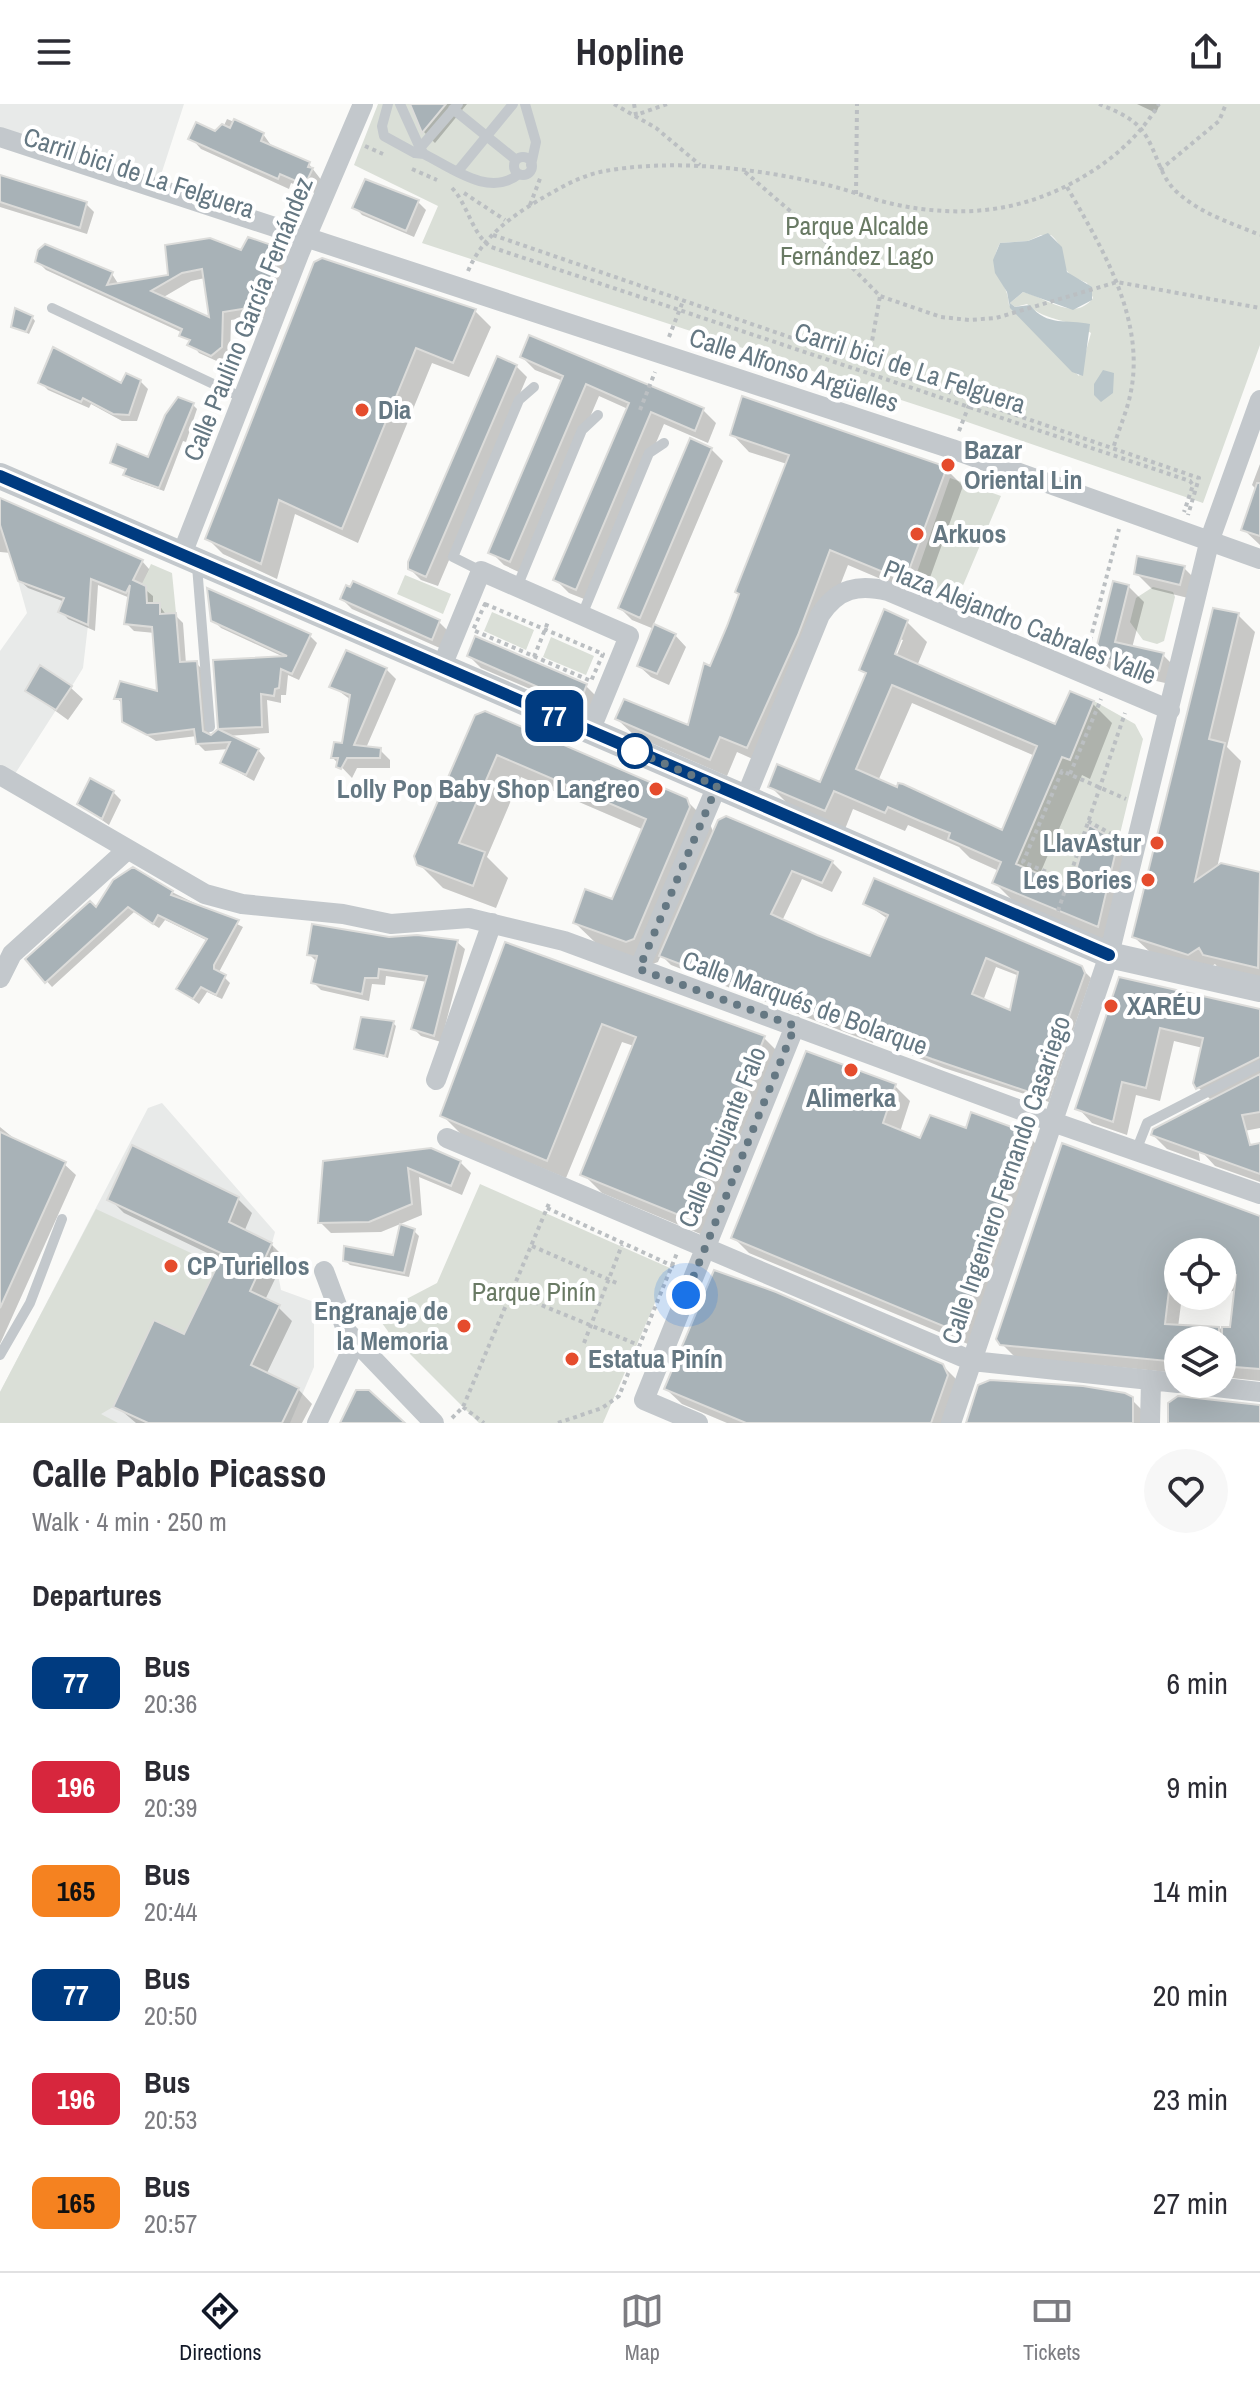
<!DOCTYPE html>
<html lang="en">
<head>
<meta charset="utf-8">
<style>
	body { margin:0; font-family:"Archivo Narrow",sans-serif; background:#f7f7f7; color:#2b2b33; height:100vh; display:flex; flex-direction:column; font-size:30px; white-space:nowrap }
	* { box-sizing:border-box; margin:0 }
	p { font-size:26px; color:#7c7c81 }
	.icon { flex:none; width:44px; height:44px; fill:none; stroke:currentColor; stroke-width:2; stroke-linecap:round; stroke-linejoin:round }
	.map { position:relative; height:1319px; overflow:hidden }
	.panel { display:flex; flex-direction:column; background:#fff; flex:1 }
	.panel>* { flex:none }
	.badge { padding:0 16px; border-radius:12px; font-size:28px; line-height:52px }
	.tools { position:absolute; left:1164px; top:1134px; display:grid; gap:16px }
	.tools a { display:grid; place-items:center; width:72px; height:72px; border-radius:50%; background:#fff; box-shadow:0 8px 32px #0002; font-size:40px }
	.you { position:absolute; width:40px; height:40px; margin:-20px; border:6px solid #fff; border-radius:50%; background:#1a73e8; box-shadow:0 0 0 12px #1a73e833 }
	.map>.badge { position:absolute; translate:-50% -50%; box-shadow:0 0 0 4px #fff }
	h2 { padding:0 32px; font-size:30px; line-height:72px }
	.round { display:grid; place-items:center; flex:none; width:84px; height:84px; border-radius:42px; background:#f7f7f7 }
	.overview { display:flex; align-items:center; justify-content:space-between; height:136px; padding:0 32px }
	h1 { font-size:38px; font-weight:700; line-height:60px }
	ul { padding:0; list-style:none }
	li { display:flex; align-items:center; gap:24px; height:104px; padding:0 32px }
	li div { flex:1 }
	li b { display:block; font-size:30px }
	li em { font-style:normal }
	li .badge { min-width:88px; font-weight:700; text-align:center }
	header { display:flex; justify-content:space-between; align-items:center; height:104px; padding:0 32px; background:#fff; font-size:36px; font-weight:700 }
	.menu { display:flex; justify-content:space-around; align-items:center; height:112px; border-top:2px solid #e1e1e2; background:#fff; font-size:22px; color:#7c7c81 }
	.menu a { display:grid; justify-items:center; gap:4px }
	.menu .current { color:#111827 }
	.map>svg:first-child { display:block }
</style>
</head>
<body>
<header><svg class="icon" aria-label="menu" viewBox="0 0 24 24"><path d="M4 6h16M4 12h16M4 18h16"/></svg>Hopline<svg class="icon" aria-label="share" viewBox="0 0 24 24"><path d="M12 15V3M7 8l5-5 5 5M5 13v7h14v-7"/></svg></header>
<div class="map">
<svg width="1260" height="1319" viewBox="0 0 1260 1319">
	<rect width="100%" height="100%" fill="#fafaf8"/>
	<!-- built -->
	<path fill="#e8eae9" d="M0,0H184L159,77L0,24Z
		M18,477L64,495L59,508L88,521L83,564L72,582L41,561L25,587L56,606L13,673L0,661V547L27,509Z
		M162,999L275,1128L272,1139L281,1186L314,1198V1263L290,1319H0V1288L148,1004Z"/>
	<!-- green -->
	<path fill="#dadfd7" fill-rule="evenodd" d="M378,0H1260V241L1203,399L950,312L422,139L438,102L354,61ZM1041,131H1051C1064,143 1060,148 1064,163L1071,172L1087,179L1093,194C1074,219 1046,193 1023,188L1010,199L1015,203L1027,200C1047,219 1070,214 1091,229L1079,272L1009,201C1008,173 984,171 1000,139L1028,137Z
		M950,374L1001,392L956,498L913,480Z
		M151,460L172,469L176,509L161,510L160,499H147L146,482L142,480Z
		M405,471L451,490L443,510L397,490Z
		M1153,483L1173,488L1175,493L1164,537L1157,540L1143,536L1130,518L1136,494Z
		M492,508L534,526L526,546L484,527Z
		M551,533L594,552L586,571L543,553Z
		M1094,597L1135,620L1143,635L1118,738L1089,722L1071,784L1016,760L1062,653L1070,656Z
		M480,1080L670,1164L603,1319H479L390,1230L376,1211L437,1179Z
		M96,1105L217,1161L196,1206L195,1235L154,1216L113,1303L101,1310L118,1319H0V1288Z"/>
	<!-- water -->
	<path fill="#bbc7cb" d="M1048,129L1062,143L1067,168L1092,183V196L1073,206L1023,188L1010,199L1015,203L1030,201C1047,223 1067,215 1090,220L1083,272L1072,268L1010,204L1007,188L995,169L993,156L1000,139L1028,137Z
		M1103,266L1114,269L1113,289L1101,298L1094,291V280Z"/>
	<!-- shadow -->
	<path fill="#0003" fill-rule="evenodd" d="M413,0H467L435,39L424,28Z
		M1137,0H1160L1156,9Z
		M227,15L263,30L273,44L309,60L322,77L317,90L291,79L289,85L201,45L191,34L221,28Z
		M0,73L86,100L94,108L87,130L0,103Z
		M418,98L426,106L414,133L362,111L355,103Z
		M282,147L291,155L266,215L258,212L231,216L230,252L221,259L199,249L183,229L46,166L37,157L112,170L119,181L170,173L242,149ZM205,174L211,216L162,194L191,177Z
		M316,159L475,207L491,223L469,273L432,259L358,439L295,410L277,475L223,450L207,434Z
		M32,213L35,217L29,230L13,222Z
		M522,253L703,306L716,319L708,339L664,320L589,497L569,489L556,476L628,305L599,292L523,470L504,461L491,448L563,277L535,266Z
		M516,262L527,273L438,482L421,476L410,465Z
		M140,277L148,285L137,317H122L91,300L89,304L48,286L40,278L122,282Z
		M193,301L197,305L186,338L183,337L164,387L130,375L127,367L112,358L149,356Z
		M732,330L946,365L963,382L923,493L848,461L814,548L764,660L737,648L727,672L635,632L617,615L689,624L787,360L749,348Z
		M711,345L723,357L653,522L675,531L686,543L669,581L651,573L639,562L654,525L632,516L620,504Z
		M1260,360V441L1243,425L1257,386L1252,381Z
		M0,396L142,457L149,465L141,482L153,492V501H159L167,512L175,511L183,519L186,560L196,559L204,567L210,635L226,631L219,624L286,554L221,524L213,516L309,531L317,539L299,576L288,571L286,591H281V599L267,596L269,629L227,632L258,646L265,654L254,677L222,659L228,645L205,647L197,639V632L156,637L124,617L123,601L117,594L159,589L155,529L134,527L126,519L130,494L98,481L95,527L68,515L61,507L65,498L28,484L19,476L11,449L0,448Z
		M1184,464L1200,480L1196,496L1152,485L1136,469Z
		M1128,482L1144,498L1132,544L1163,551L1178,566L1174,581L1112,567L1096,552Z
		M342,495L439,518L449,528L442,545L352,505Z
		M1238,511L1255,528L1227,643L1241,657L1217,764L1221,761L1260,770V877L1221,867L1215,860L1206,866L1151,849L1134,833Z
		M907,518L927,538L917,562L1056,622L1092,599L1112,619L1090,675L1082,671L1039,772L1072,787L1117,740L1137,760L1117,841L1014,798L994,778L999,767L970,754L959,743L908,721L905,727L853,705L845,725L790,702L770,682L821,680L867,571L862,566ZM899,535L903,536L893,560L890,559ZM912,599L1035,652L1003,729L878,677Z
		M469,552L586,582L598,594L591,611L481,564Z
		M386,565L396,575L366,644L380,646L390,656V664H357L352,674L333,654L343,641L351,596L332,582Z
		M71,584L83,595L68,616L28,587Z
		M477,613L685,695L710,720L714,730L726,714L832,758L842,768L832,788L802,775L782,817L871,855L888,815L865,799L1081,864L1091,874L1049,998L944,964L874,936L873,939L671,861L661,851L658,858L650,861L599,842L575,819L613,798L644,726L521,673L487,753L508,774L496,804L443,784L419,760ZM996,863L1019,872L1011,909L983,897Z
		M113,688L121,696L109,721L79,700Z
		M172,788L243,823L219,868L230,879L222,895L207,888L199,900L179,885L208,837L165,816L159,824L134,808L52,883L28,856L97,806Z
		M457,838L465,845L441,938L421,932L414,925L428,878L386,872L385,881L372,880L369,897L321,886L313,878L318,859L309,850Z
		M506,841L764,934L783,953L710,1134L602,1089L583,1070L634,942L622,938L566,1074L462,1031L443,1012Z
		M1121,876L1260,907V1024L1197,1036L1200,1057L1167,1045L1153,1031L1212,997L1198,983L1203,944L1174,937L1160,997L1136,991L1127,1031L1092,1019L1078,1004Z
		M393,919L396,922L388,954L356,944Z
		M895,982L910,997L900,1028L922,1036L967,1026L1027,1031L1042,1046L975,1243L749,1149L733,1133Z
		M0,1023L16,1036L64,1060L76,1071L0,1240Z
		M1260,1039V1078L1215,1062L1203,1049Z
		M1063,1042L1260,1115V1277L1222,1273V1236H1178V1269L1015,1253L1002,1240ZM1178,1148H1222V1190L1236,1186L1232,1225L1178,1223L1181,1200H1212V1192H1178Z
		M460,1058L471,1069L462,1091L419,1073L422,1111L381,1128L331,1129L320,1118L325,1059Z
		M110,1095H238L252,1109L244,1128L271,1140L285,1154L265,1196L278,1203L292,1217L266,1271L298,1285L312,1300L302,1319H136L116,1302L185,1233L222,1156L124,1109Z
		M414,1127L419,1132L409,1173L350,1161L345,1156L394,1153Z
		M942,1261L958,1277L952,1319H727L682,1300L666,1285Z
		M1131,1295L1149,1313V1319H968Z"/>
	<!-- building -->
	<path fill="#a8b2b7" stroke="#dcdcda" stroke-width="2" fill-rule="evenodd" d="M410,0H446L422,29Z
		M234,15L264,29L261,37L310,58L308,63L313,64L305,81L280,70L278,75L188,35L196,18L215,27L222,20L230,24Z
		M0,71L87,98L80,124L0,98Z
		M365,75L419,96L406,127L352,104Z
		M248,133L283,145L258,208L248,204L223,208L222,243L211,252L187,241L190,236L179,232L182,225L35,158L38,146L45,140L113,168L107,181L168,171L165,141L210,134L241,146ZM202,165L209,213L151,187L182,169Z
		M322,154L476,205L453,259L416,244L342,425L279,396L261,460L205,435L314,158Z
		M15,204L33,212L26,228L11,223Z
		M529,231L704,304L695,327L651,308L576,486L553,476L629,299L586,280L510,458L488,449L563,272L520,253Z
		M53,243L121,279L126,269L141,276L129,311L113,310L83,294L81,298L38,279Z
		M497,252L517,261L426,473L408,465V458Z
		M742,292L947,363L905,477L830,446L798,531L747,644L720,633L710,656L615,615L624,595L688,621L704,559L710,562L727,522L739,490L735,488L789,351L730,331Z
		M178,293L194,299L159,384L123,371L126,365L110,359L117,340L148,353L165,311Z
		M690,334L712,344L640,514L618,504Z
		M1257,379H1260V432L1241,426Z
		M0,394L143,456L133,476L146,482L147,499H160V510L176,509L180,558L197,557L203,627L211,631L218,625L259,645L246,671L220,659L230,638L196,640L194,625L147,631L122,618L121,595H114L120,577L157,587L152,523L124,520L130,481L126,489L91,475L88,521L58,508L64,494L18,477L0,421Z
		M1137,452L1185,462L1180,481L1134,470Z
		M353,477L440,516L432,536L340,495L346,481L350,483Z
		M1113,477L1129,481L1115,538L1164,549L1159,567L1094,553Z
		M207,484L311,530L292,570L281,565L279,584L275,585L274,592L261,590L262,623L218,625L213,556L287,552L211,517Z
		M1213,504L1239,509L1209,635L1225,639L1195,777L1221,759L1260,768L1258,864L1203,851L1199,844L1188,851L1132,833Z
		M884,505L908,516L895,550L947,573L1055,620L1070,587L1094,597L1070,656L1062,653L1016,760L1071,784L1089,721L1118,738L1098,823L992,779L1001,758L948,735L950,729L920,717L888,703L885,709L834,687L825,707L768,683L777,660L820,678L866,569L859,566ZM892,581L1037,642L1002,726L903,680L898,679L897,683L856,665Z
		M654,520L676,530L657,570L637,562Z
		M475,532L587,580L579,601L467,552Z
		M346,546L387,564L354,641L381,644L380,654H347L341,665L336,663L338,654H331L334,638L342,639L350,591L329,583Z
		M40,561L72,582L56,606L25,587Z
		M485,607L687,694L690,703L634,835L626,838L573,819L585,785L612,795L646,715L497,651L459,739L485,748L473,782L417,761L414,752L475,611Z
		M90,674L114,687L102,715L77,700Z
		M726,712L833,757L822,779L792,767L771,810L817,831L870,852L888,811L863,800L874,774L1082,862L1085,869L1042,988L1032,989L932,955L659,852L718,716ZM986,854L1018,868L1010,906L972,890Z
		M133,763L173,787L171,791L239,816L214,861V865L226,871L216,891L201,883L193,895L176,885L207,835L158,811L153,820L128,803L45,879L25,855L90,797L96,803L113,776Z
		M312,820L389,833L417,831L458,836L434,932L411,925L427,872L379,865L378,874H365L362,890L311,879L317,852L307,851Z
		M505,838L765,932L691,1116L580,1071L636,933L602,920L547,1057L440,1012Z
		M1119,873L1260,905V953L1196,985L1193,979L1203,934L1160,924L1146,984L1122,978L1113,1018L1075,1005Z
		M361,913L394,917L385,952L354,945Z
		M806,947L896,980L883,1019L920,1034L930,1011L966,1024L971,1008L1028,1029L960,1229L731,1134Z
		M1260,970V1008L1242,1011L1250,1041L1260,1039V1070L1151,1031L1153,1025Z
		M0,1028L66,1058L0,1204Z
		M1062,1039L1260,1112V1265L1222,1262V1223H1230L1236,1171L1222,1174V1148H1178V1184L1169,1186L1165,1220L1219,1223V1236H1178V1258L1000,1241L996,1235Z
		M132,1041L239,1093L229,1118L272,1139L250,1187L280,1201L251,1261L299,1284L282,1319H148L113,1303L154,1216L184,1230L223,1150L107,1096Z
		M431,1044L461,1057L451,1082L408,1064L412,1100L369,1118L318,1119L323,1057Z
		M400,1120L415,1125L404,1169L343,1157L344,1142L393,1151Z
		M714,1166L776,1188L943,1260L948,1271L931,1319H746L664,1285Z
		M990,1276L1083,1282L1125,1289L1133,1293V1319H966L978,1281Z
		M356,1286H369L405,1319H340Z
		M1178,1292L1260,1301V1319H1168V1299Z"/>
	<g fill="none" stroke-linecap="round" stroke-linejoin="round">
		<!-- path -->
		<path stroke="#bbbfc2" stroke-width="4" stroke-dasharray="4 4" stroke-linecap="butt" d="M614,0L656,24L700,61
			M634,0L636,11L667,0
			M1099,0C1113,6 1130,12 1141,25C1157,44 1158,72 1178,89C1200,109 1233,120 1260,131
			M365,42L383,50
			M412,65L437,76
			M1160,66L1219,17L1226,0
			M745,68L833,144L880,192L941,213L969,216L996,214L1117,178L1260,204
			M1067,83C1102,144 1147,217 1130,292C1126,310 1118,327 1113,345
			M452,84C469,102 471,129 491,143L1190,377L1193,381L1184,408
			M464,89L505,116
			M856,90L857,0
			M530,101L541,72
			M493,131L1199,374L1188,411
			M468,167C482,134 509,114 539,96C558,85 578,73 600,68C669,54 755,64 823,80C847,85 870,95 893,100C962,115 1026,108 1086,71C1116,53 1141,30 1159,0
			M669,233L683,197
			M868,260L880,192
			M640,306L655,268
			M959,327L971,296
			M485,500L603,550L591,577L473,526Z
			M1086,552L1119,425
			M534,553L548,518
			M1070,670L1101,595
			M1088,717L1120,735
			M1068,777L1023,758L1062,667L1126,695
			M1058,807L1125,609
			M547,1104L675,1163
			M532,1142L619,1180
			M490,1180L641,1242
			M584,1239L622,1141
			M463,1303L484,1319
			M452,1314L463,1303L550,1097
			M558,1319L602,1304L619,1292L677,1149"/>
		<!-- service -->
		<path stroke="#c3c8cc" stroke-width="10" d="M388,0L382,22L384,32L415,49L424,50
			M400,0L420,44
			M458,0L420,44L424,50C452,64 490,94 519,70
			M525,0L536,38L531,61
			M453,5L516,56
			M514 62a9 9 0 1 1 18 0a9 9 0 1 1-18 0Z
			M458,67L513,0
			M52,204L243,294
			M197,462L210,623
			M481,467L453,453L519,296L534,283
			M517,483L582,326L598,311
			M582,511L649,349L664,339
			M1136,1047L1147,1019L1260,961
			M0,1251L30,1199L62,1115"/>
		<!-- minor -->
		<path stroke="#c3c8cc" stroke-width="20" d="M0,33L952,345L1260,455
			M182,450L299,150L363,0
			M442,562L481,467L629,532L590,627
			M0,671L205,790L242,800L343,810L391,820L469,814L564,837L1053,1018L1260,1090
			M745,695L820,511C838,484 858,480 888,487L1170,606
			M639,865L717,682
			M0,874L12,850L127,746
			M436,976L492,819
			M447,1034L972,1257L1178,1279
			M324,1167L347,1228L434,1319
			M1190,1280L1260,1288
			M317,1319L356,1237
			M698,1319L644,1296L795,922
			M951,1319L1109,851L1210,435L1260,296
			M1150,1319L1151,1276"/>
		<!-- tertiary -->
		<path stroke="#c3c8cc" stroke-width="26" d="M0,372L1109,851L1260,885"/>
	</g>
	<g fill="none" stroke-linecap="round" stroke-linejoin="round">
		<!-- line casing -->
		<g stroke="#fff" stroke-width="18">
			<path id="line" d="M0,372L1109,851"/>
		</g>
		<!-- line -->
		<use href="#line" stroke="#003b80" stroke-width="12"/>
		<!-- walk -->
		<path stroke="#657883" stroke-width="8" stroke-dasharray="0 14.4" d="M635,647L630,645L717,682L639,865L795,922L686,1191"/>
	</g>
	<!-- markers -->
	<g fill="#e54c2d" stroke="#fff" stroke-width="3">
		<circle cx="362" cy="306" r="8"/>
		<circle cx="948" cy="361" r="8"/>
		<circle cx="917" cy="430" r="8"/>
		<circle cx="656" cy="685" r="8"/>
		<circle cx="1157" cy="739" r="8"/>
		<circle cx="1148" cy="776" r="8"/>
		<circle cx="1111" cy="902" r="8"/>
		<circle cx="851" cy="966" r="8"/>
		<circle cx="171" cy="1162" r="8"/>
		<circle cx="464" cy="1222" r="8"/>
		<circle cx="572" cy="1255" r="8"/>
	</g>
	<circle fill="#fff" stroke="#003b80" stroke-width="4" cx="635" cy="647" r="16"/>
	<g text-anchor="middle" stroke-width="8" stroke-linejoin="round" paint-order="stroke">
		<!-- street labels -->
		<g font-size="26" fill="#657883" stroke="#fff">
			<text transform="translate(139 69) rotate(18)" y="9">Carril bici de La Felguera</text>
			<text transform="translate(248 215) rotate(-68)" y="9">Calle Paulino García Fernández</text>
			<text transform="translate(910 264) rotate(18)" y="9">Carril bici de La Felguera</text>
			<text transform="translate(794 266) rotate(18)" y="9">Calle Alfonso Argüelles</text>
			<text transform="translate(1020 518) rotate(22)" y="9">Plaza Alejandro Cabrales Valle</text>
			<text transform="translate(805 899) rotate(20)" y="9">Calle Marqués de Bolarque</text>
			<text transform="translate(722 1033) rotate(-68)" y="9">Calle Dibujante Falo</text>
			<text transform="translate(1006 1076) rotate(-71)" y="9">Calle Ingeniero Fernando Casariego</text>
		</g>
		<!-- park labels -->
		<g font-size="26" fill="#697a64" stroke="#fff">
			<text x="857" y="131">Parque Alcalde<tspan x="857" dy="30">Fernández Lago</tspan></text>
			<text x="534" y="1197">Parque Pinín</text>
		</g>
		<!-- poi labels -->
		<g font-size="26" font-weight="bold" fill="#657883" stroke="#fff" text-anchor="start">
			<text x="378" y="315">Dia</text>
			<text x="964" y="355">Bazar<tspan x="964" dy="30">Oriental Lin</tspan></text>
			<text x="933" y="439">Arkuos</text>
			<text x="640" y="694" text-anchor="end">Lolly Pop Baby Shop Langreo</text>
			<text x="1141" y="748" text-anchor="end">LlavAstur</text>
			<text x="1132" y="785" text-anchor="end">Les Bories</text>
			<text x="1127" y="911">XARÉU</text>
			<text x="851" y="1003" text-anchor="middle">Alimerka</text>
			<text x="187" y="1171">CP Turiellos</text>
			<text x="448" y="1216" text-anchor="end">Engranaje de<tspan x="448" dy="30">la Memoria</tspan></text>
			<text x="588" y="1264">Estatua Pinín</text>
		</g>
	</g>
</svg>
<div class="tools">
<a><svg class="icon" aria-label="locate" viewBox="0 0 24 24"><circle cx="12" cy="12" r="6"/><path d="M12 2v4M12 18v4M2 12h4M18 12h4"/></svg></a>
<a><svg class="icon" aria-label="layers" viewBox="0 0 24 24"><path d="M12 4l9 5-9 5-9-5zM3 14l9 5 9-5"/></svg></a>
</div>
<div class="you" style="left:686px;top:1191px"></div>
<b class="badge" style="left:554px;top:612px;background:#003b80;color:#fff">77</b>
</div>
<section class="panel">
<div class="overview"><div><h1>Calle Pablo Picasso</h1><p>Walk · 4 min · 250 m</p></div><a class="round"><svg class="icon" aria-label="heart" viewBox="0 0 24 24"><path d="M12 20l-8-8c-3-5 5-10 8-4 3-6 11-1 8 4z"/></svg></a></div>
<h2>Departures</h2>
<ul>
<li><span class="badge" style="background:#003b80;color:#fff">77</span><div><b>Bus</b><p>20:36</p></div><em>6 min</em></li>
<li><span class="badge" style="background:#d7263d;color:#fff">196</span><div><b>Bus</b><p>20:39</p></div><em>9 min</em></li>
<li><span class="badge" style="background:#f58220;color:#111">165</span><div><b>Bus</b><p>20:44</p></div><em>14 min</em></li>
<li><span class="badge" style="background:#003b80;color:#fff">77</span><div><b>Bus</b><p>20:50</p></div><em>20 min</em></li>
<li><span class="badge" style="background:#d7263d;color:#fff">196</span><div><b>Bus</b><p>20:53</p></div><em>23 min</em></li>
<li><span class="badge" style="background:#f58220;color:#111">165</span><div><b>Bus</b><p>20:57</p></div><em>27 min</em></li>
</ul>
</section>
<nav class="menu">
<a class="current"><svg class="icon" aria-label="directions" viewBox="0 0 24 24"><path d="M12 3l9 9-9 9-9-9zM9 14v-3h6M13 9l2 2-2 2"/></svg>Directions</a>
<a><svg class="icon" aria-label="map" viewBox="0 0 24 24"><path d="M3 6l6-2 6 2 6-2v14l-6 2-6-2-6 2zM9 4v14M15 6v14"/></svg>Map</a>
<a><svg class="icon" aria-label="tickets" viewBox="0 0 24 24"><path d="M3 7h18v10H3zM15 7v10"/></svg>Tickets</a>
</nav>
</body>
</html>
